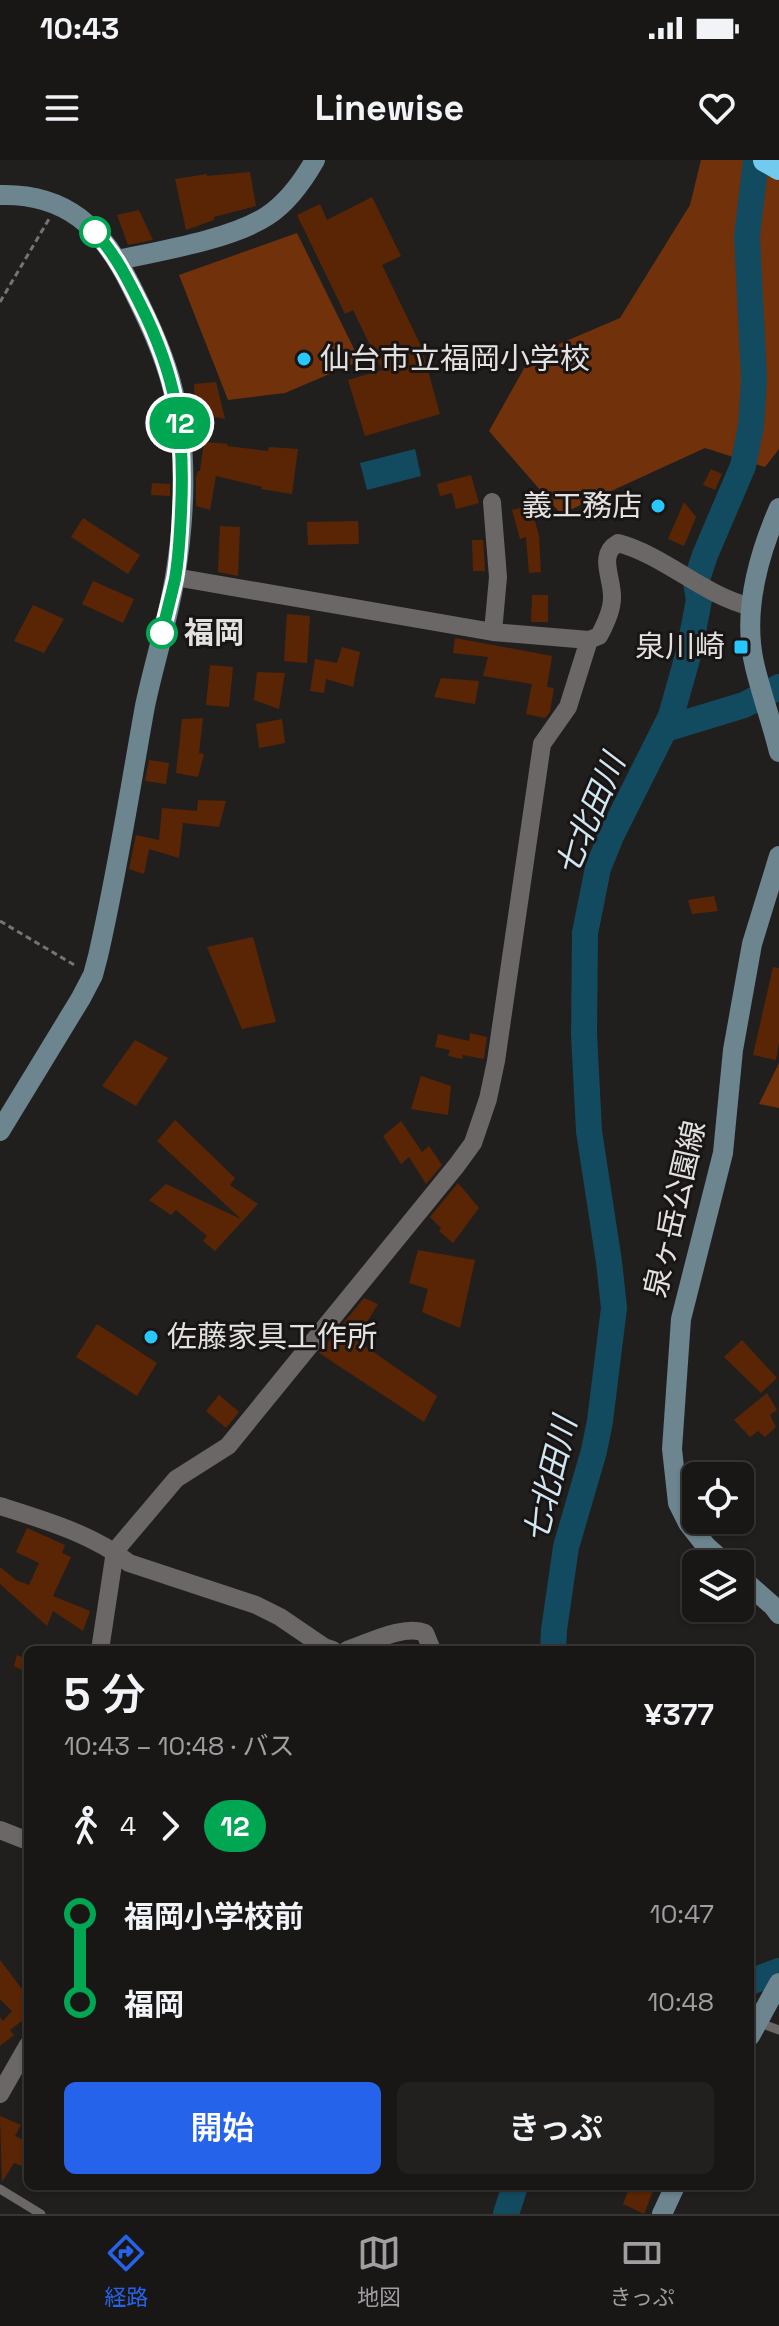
<!DOCTYPE html>
<html lang="ja">
<head>
<meta charset="utf-8">
<style>
	body { margin:0; font-family:"Space Grotesk","Noto Sans JP",sans-serif; background:#22201f; color:#f1f3f6; height:100vh; display:flex; flex-direction:column; font-size:30px; white-space:nowrap }
	* { box-sizing:border-box; margin:0 }
	p { font-size:26px; color:#9f9fa1 }
	.icon { flex:none; width:44px; height:44px; fill:none; stroke:currentColor; stroke-width:2; stroke-linecap:round; stroke-linejoin:round }
	.map { position:relative; flex:1; overflow:hidden }
	.panel { position:absolute; left:24px; top:1486px; width:730px; height:544px; display:flex; flex-direction:column; background:#191716; border-radius:12px; box-shadow:0 2px 6px #0004,0 0 0 2px #373635 }
	.panel>* { flex:none }
	.badge { padding:0 16px; border-radius:26px; font-size:28px; line-height:52px }
	.fabs { position:absolute; left:682px; top:1302px; display:grid; gap:16px }
	.fabs a { display:grid; place-items:center; width:72px; height:72px; border-radius:12px; background:#191716; box-shadow:0 2px 6px #0004,0 0 0 2px #373635; font-size:40px }
	.map>.badge { position:absolute; translate:-50% -50%; box-shadow:0 0 0 4px #fff }
	.legs { display:flex; align-items:center; gap:12px; height:88px; padding:0 40px; font-size:26px }
	.legs p { margin-inline-start:auto }
	.headline { display:flex; align-items:center; justify-content:space-between; height:136px; padding:0 40px }
	h1 { font-size:44px; font-weight:600; line-height:60px }
	.button { display:flex; gap:16px; margin-top:auto; padding:16px 40px }
	.button a { flex:1; height:92px; border-radius:12px; background:#2563eb; color:#fff; font-size:32px; font-weight:600; line-height:92px; text-align:center }
	.button a+a { background:#22201f; color:#f1f3f6 }
	ul { padding:0 40px; list-style:none }
	li { display:flex; align-items:center; gap:28px; height:88px; font-size:30px }
	li i { display:grid; place-items:center; width:12px; height:100%; margin:0 10px; background:currentColor }
	li i::after { content:''; width:20px; height:20px; margin:-10px; border:6px solid; border-radius:50%; background:#191716 }
	li p { margin-inline-start:auto }
	li:first-child i { background:linear-gradient(#0000 50%,currentColor 0) }
	li:last-child i { background:linear-gradient(currentColor 50%,#0000 0) }
	.status { display:flex; justify-content:space-between; align-items:center; height:56px; padding:0 40px; background:#191716; direction:ltr }
	.status svg { height:22px; fill:currentColor }
	header { display:flex; justify-content:space-between; align-items:center; height:104px; padding:0 40px; background:#191716; font-size:36px; font-weight:600 }
	.tabs { display:flex; justify-content:space-around; align-items:center; height:112px; border-top:2px solid #373635; background:#191716; font-size:22px; color:#9f9fa1 }
	.tabs a { display:grid; justify-items:center; gap:4px }
	.tabs .current { color:#2563eb }
	.map>svg:first-child { display:block }
</style>
</head>
<body>
<div class="status"><b>10:43</b><svg viewBox="0 0 49 12"><path d="M0 12V9h3v3zM5 12V6h3v6zM10 12V3h3v9zM15 12V0h3v12zM26 1h20v11H26zM47 4h2v5h-2z"/></svg></div>
<header><svg class="icon" aria-label="menu" viewBox="0 0 24 24"><path d="M4 6h16M4 12h16M4 18h16"/></svg>Linewise<svg class="icon" aria-label="heart" viewBox="0 0 24 24"><path d="M12 20l-8-8c-3-5 5-10 8-4 3-6 11-1 8 4z"/></svg></header>
<div class="map">
<svg width="779" height="2054" viewBox="0 0 779 2054">
	<rect width="100%" height="100%" fill="#211f1d"/>
	<!-- green -->
	<path fill="#71310a" d="M701,0H779V289L765,307L705,288L561,354L489,271L531,196L620,158L690,45Z
		M297,73L360,201L285,233L228,240L179,115Z
		M779,903V948L759,944Z"/>
	<!-- water -->
	<path fill="#124b60" d="M415,289L421,316L367,330L360,303Z"/>
	<g fill="none" stroke-linecap="round" stroke-linejoin="round">
		<!-- river -->
		<path stroke="#124b60" stroke-width="26" d="M665,569L744,545L779,527
			M553,1490L554,1470L566,1387L594,1291L600,1261L614,1148L609,1102L589,971L584,874L585,773L598,708L611,676L671,556L689,492L699,440L696,422L705,395L743,306L751,266L754,219L747,76L756,0
			M750,1822L779,1811
			M506,2054L515,2026"/>
	</g>
	<!-- building -->
	<path fill="#5a2504" d="M250,12L256,46L214,57V60L186,70L175,19L207,14V16Z
		M372,37L401,96L382,105L421,186L440,254L365,276L348,220L382,210L353,150L345,154L297,55L320,44L327,60Z
		M139,50L153,80L128,85L117,55Z
		M216,222L225,259L195,253L194,224Z
		M204,282L228,284L227,286L268,291L269,287L298,289L292,334L261,329L262,327L216,316L210,350L196,346V317L198,311H200Z
		M711,309L722,314L715,330L703,325Z
		M471,315L479,343L456,349L452,333L440,336L437,324Z
		M152,323L170,324V336L151,335Z
		M530,342L539,376L541,412L529,413L526,377L520,379L512,350L524,347V343Z
		M684,342L696,357L684,386L668,379Z
		M83,358L140,395L128,414L71,377Z
		M358,361L359,384L308,385L307,362Z
		M220,366L240,367L238,416L218,412Z
		M472,380H483L485,411H473Z
		M93,421L134,439L123,463L82,444Z
		M532,435H548V462H531Z
		M33,445L64,459L44,493L14,481Z
		M287,454L310,456L307,503L284,501Z
		M455,478L552,496L547,527L554,528L550,552L545,558L526,554L532,524L483,516L488,497L453,493Z
		M342,487L360,492L353,527L326,519L324,533L310,531L315,499L337,503Z
		M210,505L233,507L229,547L206,545Z
		M257,512L285,513L279,549L254,540Z
		M441,518L479,521L475,544L434,537Z
		M203,558L199,593L204,594L198,617L176,613L182,559Z
		M282,559L285,583L259,588L256,564Z
		M149,600L169,603L166,624L145,621Z
		M198,640L226,641L219,667L183,663L179,698L149,689L144,714L129,709L136,675L159,680L162,648L197,651Z
		M714,736L718,751L692,754L688,740Z
		M253,777L276,862L242,869L207,787Z
		M773,807L779,808V883L776,900L753,895Z
		M470,873L487,877L484,899L463,895L462,899L448,896L450,890L435,887L438,874L469,881Z
		M135,880L168,898L136,946L102,926Z
		M421,916L451,926L448,955L411,949Z
		M175,960L235,1018L230,1025L258,1044L215,1091L203,1081L207,1076L176,1050L171,1055L149,1040L166,1024L241,1059L157,981Z
		M401,961L422,992L429,986L442,1005L426,1024L409,997L401,1004L383,976Z
		M458,1023L479,1048L453,1083L439,1071L441,1068L430,1057Z
		M418,1090L475,1100L460,1168L422,1152L428,1129L409,1123Z
		M364,1138L378,1144L356,1180L437,1236L424,1262L319,1193Z
		M97,1164L157,1203L137,1236L76,1197Z
		M742,1180L777,1218L761,1233L724,1197Z
		M767,1233L777,1250L770,1255L776,1267L765,1277L758,1271L750,1277L734,1260Z
		M219,1235L239,1252L226,1268L206,1251Z
		M27,1368L65,1385L62,1393L71,1397L53,1436L90,1451L83,1471L53,1451L47,1466L0,1424V1407L16,1420L29,1425L39,1403L16,1392Z
		M17,1495L28,1499V1513L14,1506Z
		M0,1800L28,1837V1856L10,1870L14,1875L0,1886V1857L3,1861L12,1851L0,1839Z
		M0,1956L21,1965L15,1976L28,1982V2008L14,2003L2,2022Z
		M630,2026H655L644,2054L623,2044Z"/>
	<g fill="none" stroke-linecap="round" stroke-linejoin="round">
		<!-- path -->
		<path stroke="#767472" stroke-width="3" stroke-dasharray="6 4" stroke-linecap="butt" d="M0,142L49,59
			M0,761L76,806"/>
		<!-- lane -->
		<path stroke="#6a6766" stroke-width="9" d="M757,1862L779,1870
			M0,2029L41,2054"/>
		<!-- street -->
		<path stroke="#6a6766" stroke-width="18" d="M492,342L498,417L493,472
			M175,417L493,472L589,480L599,476C605,465 612,451 612,438C613,418 597,395 618,383C666,396 704,436 752,447
			M0,1346C44,1360 93,1374 129,1403L256,1445L280,1457L324,1487L333,1490
			M100,1490L115,1391L176,1319L228,1286L457,1005L473,983L488,939L496,901L542,584L568,547L589,480
			M347,1490C368,1483 404,1464 425,1473L432,1490
			M0,1670L28,1681
			M0,1934L28,1885"/>
		<!-- secondary -->
		<path stroke="#6d858f" stroke-width="20" d="M0,35C66,33 102,68 130,124C147,158 164,193 173,230C188,288 185,358 175,417C168,460 154,503 145,546C130,629 117,714 98,796L93,815L81,838L0,971
			M118,100C160,91 232,79 267,56C287,43 303,21 315,0
			M779,348C758,396 742,455 755,507C762,536 772,563 779,592
			M726,1404L706,1386L688,1363L678,1343L672,1289L681,1159L723,993L733,890L752,784L779,696
			M740,1417L773,1446L779,1454
			M750,1876L779,1823
			M662,2054L675,2026"/>
		<!-- highway -->
		<path stroke="#73caef" stroke-width="24" d="M765,0L779,8"/>
	</g>
	<g fill="none" stroke-linecap="round" stroke-linejoin="round">
		<!-- line-1 casing -->
		<g stroke="#fff" stroke-width="18">
			<path id="line-1" d="M95,72C115,94 127,118 140,144C177,217 185,272 181,352C180,374 179,397 175,419C171,437 166,455 162,473"/>
		</g>
		<!-- line-1 -->
		<use href="#line-1" stroke="#00a651" stroke-width="12"/>
	</g>
	<!-- markers -->
	<g fill="#fff" stroke="#00a651" stroke-width="4">
		<circle cx="95" cy="72" r="14"/>
		<circle cx="162" cy="473" r="14"/>
	</g>
	<g fill="#27c8ff" stroke="#181514" stroke-width="3">
		<circle cx="304" cy="199" r="8"/>
		<circle cx="658" cy="346" r="8"/>
		<rect x="733" y="479" width="16" height="16" rx="4"/>
		<circle cx="151" cy="1177" r="8"/>
	</g>
	<g text-anchor="middle" stroke-width="6" stroke-linejoin="round" paint-order="stroke">
		<!-- poi labels -->
		<g font-size="30" fill="#e3e1e0" stroke="#181514" text-anchor="start">
			<text x="320" y="209">仙台市立福岡小学校</text>
			<text x="642" y="356" text-anchor="end">義工務店</text>
			<text x="725" y="497" text-anchor="end">泉川崎</text>
			<text x="167" y="1187">佐藤家具工作所</text>
		</g>
		<!-- stop labels -->
		<g font-size="30" font-weight="bold" fill="#e3e1e0" stroke="#181514" text-anchor="start">
			<text x="184" y="483">福岡</text>
		</g>
		<!-- street labels -->
		<g font-size="30" fill="#e3e1e0" stroke="#181514">
			<text transform="translate(675 1049) rotate(-77)" y="10">泉ヶ岳公園線</text>
		</g>
		<!-- water labels -->
		<g font-size="32" font-style="italic" fill="#d0e7f2" stroke="#181514">
			<text transform="translate(590 655) rotate(-67)" y="11">七北田川</text>
			<text transform="translate(550 1320) rotate(-76)" y="11">七北田川</text>
		</g>
	</g>
</svg>
<div class="fabs">
<a><svg class="icon" aria-label="locate" viewBox="0 0 24 24"><circle cx="12" cy="12" r="6"/><path d="M12 2v4M12 18v4M2 12h4M18 12h4"/></svg></a>
<a><svg class="icon" aria-label="layers" viewBox="0 0 24 24"><path d="M12 4l9 5-9 5-9-5zM3 14l9 5 9-5"/></svg></a>
</div>
<b class="badge" style="left:180px;top:263px;background:#00a651;color:#fff">12</b>
<section class="panel">
<div class="headline"><div><h1>5 分</h1><p>10:43 – 10:48 · バス</p></div><b>¥377</b></div>
<div class="legs"><svg class="icon" aria-label="walk" viewBox="0 0 24 24"><circle cx="13" cy="4" r="2"/><path d="M13 8l-2 6 4 7M11 14l-3 7M7 12l3-4h3l4 4"/></svg>4<svg class="icon" aria-label="forward" viewBox="0 0 24 24"><path d="M9 5l7 7-7 7"/></svg><b class="badge" style="background:#00a651;color:#fff">12</b></div>
<ul>
<li><i style="color:#00a651"></i><b>福岡小学校前</b><p>10:47</p></li>
<li><i style="color:#00a651"></i><b>福岡</b><p>10:48</p></li>
</ul>
<div class="button"><a>開始</a><a>きっぷ</a></div>
</section>
</div>
<nav class="tabs">
<a class="current"><svg class="icon" aria-label="directions" viewBox="0 0 24 24"><path d="M12 3l9 9-9 9-9-9zM9 14v-3h6M13 9l2 2-2 2"/></svg>経路</a>
<a><svg class="icon" aria-label="map" viewBox="0 0 24 24"><path d="M3 6l6-2 6 2 6-2v14l-6 2-6-2-6 2zM9 4v14M15 6v14"/></svg>地図</a>
<a><svg class="icon" aria-label="tickets" viewBox="0 0 24 24"><path d="M3 7h18v10H3zM15 7v10"/></svg>きっぷ</a>
</nav>
</body>
</html>
